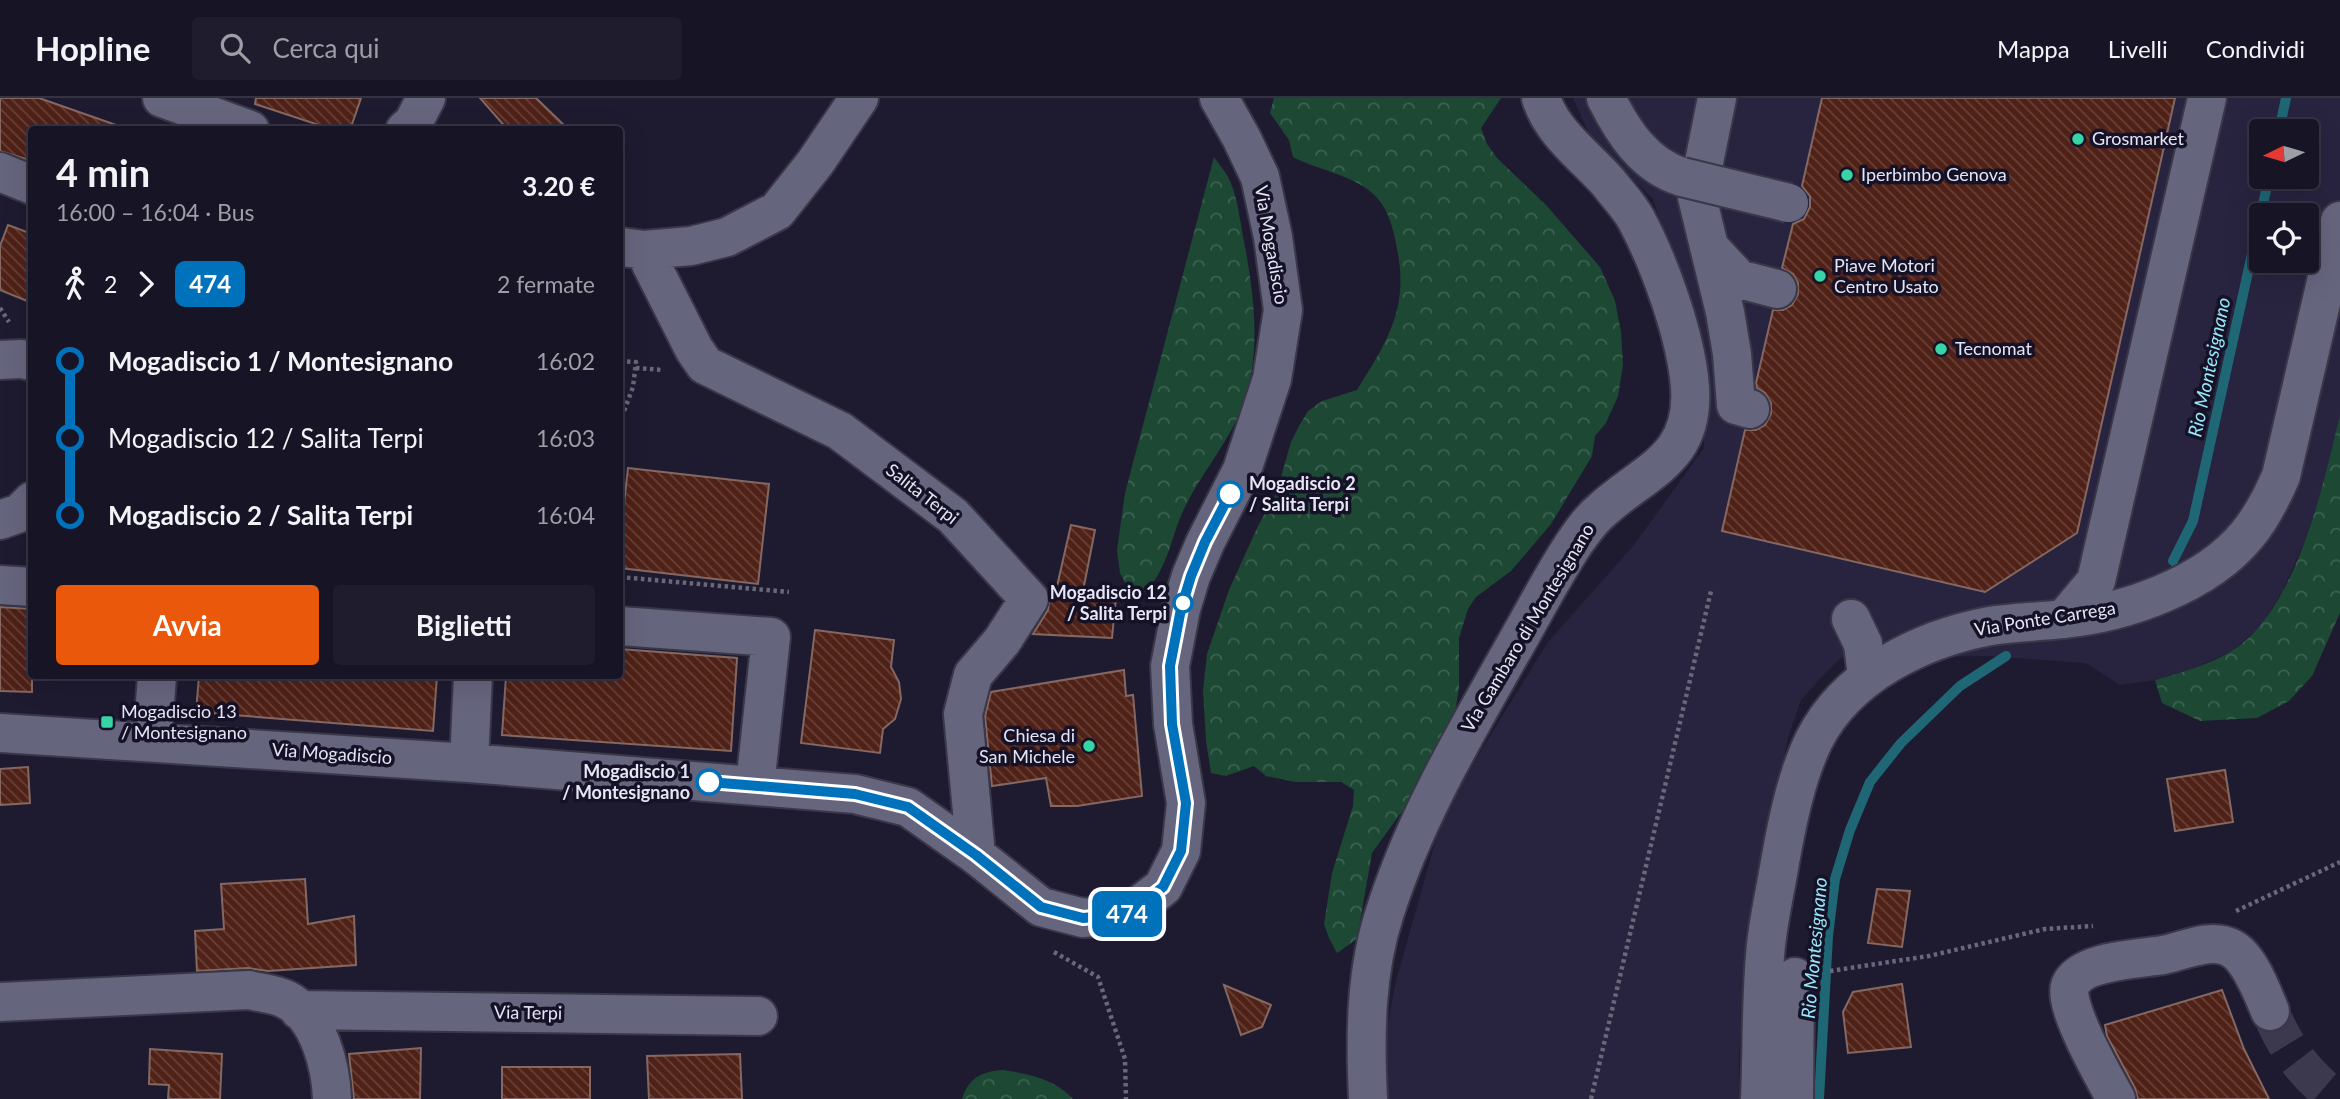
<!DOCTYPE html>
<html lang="it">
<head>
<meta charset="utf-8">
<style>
	body { margin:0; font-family:Lato,sans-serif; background:#1f1d2d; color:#f1f3f6; height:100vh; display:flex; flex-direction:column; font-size:26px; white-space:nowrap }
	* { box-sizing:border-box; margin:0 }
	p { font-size:23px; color:#9e9ea7 }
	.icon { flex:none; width:38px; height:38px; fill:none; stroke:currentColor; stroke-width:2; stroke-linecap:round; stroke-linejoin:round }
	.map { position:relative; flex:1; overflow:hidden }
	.details { position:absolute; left:28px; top:28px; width:595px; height:553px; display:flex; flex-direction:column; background:#161425; border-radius:7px; box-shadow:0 7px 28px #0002,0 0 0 2px #353342 }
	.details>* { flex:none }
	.badge { padding:0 14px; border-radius:10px; font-size:24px; line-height:46px }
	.needle { width:46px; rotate:265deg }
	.tools { position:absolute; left:2249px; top:21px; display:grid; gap:14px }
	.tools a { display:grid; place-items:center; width:70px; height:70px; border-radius:7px; background:#161425; box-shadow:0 7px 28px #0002,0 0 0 2px #353342; font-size:35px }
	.map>.badge { position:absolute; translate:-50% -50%; box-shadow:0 0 0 4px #fff }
	.legs { display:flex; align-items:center; gap:10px; height:77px; padding:0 28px; font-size:23px }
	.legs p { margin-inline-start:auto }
	.headline { display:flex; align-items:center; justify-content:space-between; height:119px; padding:0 28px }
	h1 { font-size:38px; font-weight:700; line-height:52px }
	.button { display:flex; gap:14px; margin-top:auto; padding:14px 28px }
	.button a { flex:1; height:80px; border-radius:7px; background:#ea580c; color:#fff; font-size:28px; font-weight:700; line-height:80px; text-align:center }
	.button a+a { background:#1f1d2d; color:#f1f3f6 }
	ul { padding:0 28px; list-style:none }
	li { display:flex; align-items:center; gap:24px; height:77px; font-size:26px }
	li i { display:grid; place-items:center; width:10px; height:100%; margin:0 9px; background:currentColor }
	li i::after { content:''; width:18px; height:18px; margin:-9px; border:5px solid; border-radius:50%; background:#161425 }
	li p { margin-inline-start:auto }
	li:first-child i { background:linear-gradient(#0000 50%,currentColor 0) }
	li:last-child i { background:linear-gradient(currentColor 50%,#0000 0) }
	header { display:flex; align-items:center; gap:42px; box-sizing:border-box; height:98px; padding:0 35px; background:#161425; border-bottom:2px solid #353342 }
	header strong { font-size:33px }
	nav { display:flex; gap:38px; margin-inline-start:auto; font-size:24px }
	.search { width:490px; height:63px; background:#1f1d2d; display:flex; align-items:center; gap:18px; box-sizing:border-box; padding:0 24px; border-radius:7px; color:#9e9ea7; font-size:26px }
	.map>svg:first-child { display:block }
</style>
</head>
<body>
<header>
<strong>Hopline</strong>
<div class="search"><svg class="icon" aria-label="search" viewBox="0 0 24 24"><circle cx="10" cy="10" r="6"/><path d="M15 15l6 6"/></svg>Cerca qui</div>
<nav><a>Mappa</a><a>Livelli</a><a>Condividi</a></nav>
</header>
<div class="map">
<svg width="2340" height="1001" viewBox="0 0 2340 1001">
	<defs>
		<pattern id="forest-crowns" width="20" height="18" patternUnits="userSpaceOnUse" patternTransform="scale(1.75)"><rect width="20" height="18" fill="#1c4834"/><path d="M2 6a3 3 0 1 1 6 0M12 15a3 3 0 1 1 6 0" fill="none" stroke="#3d6252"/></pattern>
		<pattern id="building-back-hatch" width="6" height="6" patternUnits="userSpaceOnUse" patternTransform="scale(1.75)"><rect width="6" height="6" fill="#4f2117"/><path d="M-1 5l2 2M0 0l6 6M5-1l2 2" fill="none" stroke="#684139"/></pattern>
	</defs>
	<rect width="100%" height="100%" fill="#1e1b31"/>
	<!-- built -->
	<path fill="#282440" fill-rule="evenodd" d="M1573,0H2340V316L2325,381L2306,440L2283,492L2260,529L2232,553L2188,573L2155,582L2120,587L2086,565L1990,558L1841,560L1818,583L1801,602L1788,639L1749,842L1739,956V1001H1384L1382,955L1396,883L1444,713L1548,544L1634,447L1704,350L1703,285L1691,217L1653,101L1591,40ZM2261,33H2306V79H2261ZM2261,117H2306V163H2261Z"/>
	<!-- forest -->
	<path fill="url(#forest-crowns)" d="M1274,0H1501L1481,30L1487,46L1497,60L1546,107L1600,169L1615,203L1621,234L1623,267L1618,298L1606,325L1595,338L1592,358L1551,426L1511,473L1476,499L1468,511L1459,540V590L1454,620L1408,705L1372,755L1357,841L1337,855L1329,840L1324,826L1332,775L1353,708L1354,692L1341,684H1296L1266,678L1254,668L1226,678L1211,675L1206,643L1203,592L1207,556L1229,492L1258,428L1276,396L1291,344L1299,328L1308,313L1322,303L1357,292C1390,239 1411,207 1395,141C1391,123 1386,106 1371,94C1349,76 1318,72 1293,59L1289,42L1270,15Z
		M1214,59C1218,65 1223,71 1227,77C1236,93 1239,115 1242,133C1253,189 1263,252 1243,307C1229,344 1202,374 1185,409C1170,439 1168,476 1140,498L1130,494L1120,475L1117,452L1125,395Z
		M2340,316V515L2312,578L2289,603L2257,620L2200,623L2162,605L2155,582C2181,575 2207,567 2230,554C2296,515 2324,385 2340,316Z
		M1003,972C1029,976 1055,981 1073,1001H962C968,980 983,973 1003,972Z"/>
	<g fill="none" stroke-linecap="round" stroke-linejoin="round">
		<!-- stream -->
		<path stroke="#1f6775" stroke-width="10" d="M2279,33L2286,0
			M2173,463L2193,423L2269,79
			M1819,1001L1828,838L1835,781L1850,732L1870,684L1901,645L1960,588L2006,558"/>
	</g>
	<!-- building -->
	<path fill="url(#building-back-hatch)" stroke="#856861" stroke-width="2" d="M0,0H39L116,27L115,32H32V63L0,53Z
		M256,0H361L350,32H334L255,6Z
		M480,0H536L569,32H508Z
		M1822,0H2175L2077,435L1985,494L1722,433L1745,332H1756L1765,327L1771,316V305L1765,295L1757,290L1756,285L1773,212H1783L1792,207L1798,196V185L1793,176L1782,170L1793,126L1804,121L1810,109V98L1802,88Z
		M8,127L32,136V205L0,192V148Z
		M628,370L769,386L758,486L620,470V442Z
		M1071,427L1095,432L1082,498L1116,499L1112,540L1033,536L1048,512L1050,497H1055Z
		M0,509L32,511V594L0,593Z
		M815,532L894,542L891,569L899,584L901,601L895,621L883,631L880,655L801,645Z
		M620,551L737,560L731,653L502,637L506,578H620Z
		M1124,572L1126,598L1133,597L1142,698L1077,708H1051L1046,680L992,688L985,618L991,594Z
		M199,578H437L433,633L196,614Z
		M28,669L30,705L0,707V671Z
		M2225,672L2233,724L2175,733L2167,681Z
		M305,781L308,826L354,818L356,867L268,873L248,870L197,873L195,833L224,831L221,786Z
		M1877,791L1910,793L1902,849L1868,845Z
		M1902,886L1911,949L1848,955L1843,914L1853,894Z
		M1224,887L1271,907L1262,929L1241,937Z
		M2222,892L2244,951L2269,1001H2138L2135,990L2107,938L2105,927Z
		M421,950L420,1001H354L349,956Z
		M150,951L222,956L220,1001H168L169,987L149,986Z
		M740,956L742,1001H649L647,958Z
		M502,969H590V1001H502Z"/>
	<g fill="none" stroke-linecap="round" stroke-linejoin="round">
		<!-- minor-tunnel -->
		<path stroke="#3c394e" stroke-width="38" stroke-dasharray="38 19" stroke-linecap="butt" d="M2270,913C2285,949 2305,978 2338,1001"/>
		<!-- minor casing -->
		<g stroke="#393748" stroke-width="42">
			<path id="minor" d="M162,0L250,32
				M1606,0C1623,34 1644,67 1682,79
				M1717,0L1697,99L1725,214L1732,256L1736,307L1750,311
				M405,32L413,25L426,0
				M0,74L32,87
				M622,149L644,152L691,148L727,139L777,113L815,65L859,0
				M1709,149L1739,181L1777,191
				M644,152L694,251L705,267L840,333L953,418L1029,501L1002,543L973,577L963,616L976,757
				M0,262L21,261L32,263
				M0,422L20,415L32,403
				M0,487L32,489
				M1851,521L1863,546L1867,579
				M2064,521L2096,483L2207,0
				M620,528L771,539L755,688
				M0,635L469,665L855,696L908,709L976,757L1041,809L1083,820L1128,816L1163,789L1181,753L1186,705L1173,626L1170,568L1181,511L1191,478L1205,445L1242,372L1272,281L1283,212L1273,139L1260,79L1242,41L1219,0
				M152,644L157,578
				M469,665L473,578
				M0,904L249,892C261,895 276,896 287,902C319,919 331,969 332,1001
				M299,912L758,918
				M1368,1001C1365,939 1365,874 1385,814C1414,723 1463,639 1510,556C1531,520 1550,482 1573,447C1582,434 1590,422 1602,412C1646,372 1695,361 1690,289C1686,238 1660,166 1636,121C1629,108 1617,96 1608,84C1585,58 1552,35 1541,0
				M1760,1001C1762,954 1761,905 1765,858C1767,827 1775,795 1780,764C1787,725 1796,679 1814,642C1847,577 1921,541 1990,528C2014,524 2039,524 2063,521C2125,515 2206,487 2247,437C2262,419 2272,399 2281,378L2340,123
				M1794,1001L1795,879
				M2116,1001C2105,981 2063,908 2070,888C2080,862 2140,861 2163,857C2184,853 2211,839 2231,850C2250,860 2262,894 2270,913"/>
		</g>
		<!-- path -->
		<path stroke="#69677a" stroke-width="4.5" stroke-dasharray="3.5 3.5" stroke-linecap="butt" d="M0,210L9,224
			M620,263L636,264L633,289L620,324
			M636,270L662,272
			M620,479L789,494
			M2236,813L2340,764
			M1054,854L1098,879L1125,961L1126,1001
			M1830,873L1929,858L2045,831L2093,828
			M1591,1001L1711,493"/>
		<!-- minor -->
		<use href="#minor" stroke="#66657e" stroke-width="38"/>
		<!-- minor-bridge casing -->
		<g stroke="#393748" stroke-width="42" stroke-linecap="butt">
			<path id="minor-bridge" d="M1682,79L1789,105"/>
		</g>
		<!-- minor-bridge -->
		<use href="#minor-bridge" stroke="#66657e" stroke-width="38"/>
	</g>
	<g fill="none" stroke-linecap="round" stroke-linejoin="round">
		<!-- line-1 casing -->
		<g stroke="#fff" stroke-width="16">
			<path id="line-1" d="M709,684L855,696L908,709L976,757L1041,809L1083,820L1128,816L1163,789L1181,753L1186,705L1172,626L1170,568L1181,511L1191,478L1205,444L1230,396"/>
		</g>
		<!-- line-1 -->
		<use href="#line-1" stroke="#0072bc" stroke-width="10"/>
	</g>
	<!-- markers -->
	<g fill="#37d4a6" stroke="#151227" stroke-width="2.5">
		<circle cx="2078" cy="41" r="7"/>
		<circle cx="1847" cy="77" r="7"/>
		<circle cx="1820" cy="178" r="7"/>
		<circle cx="1941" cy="251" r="7"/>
		<rect x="100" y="617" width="14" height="14" rx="3.5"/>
		<circle cx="1089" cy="648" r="7"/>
	</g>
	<g fill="#fff" stroke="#0072bc" stroke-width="3.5">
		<circle cx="1230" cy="396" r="12"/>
		<circle cx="1183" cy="505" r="9"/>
		<circle cx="709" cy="684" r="12"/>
	</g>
	<g text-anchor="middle" stroke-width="7" stroke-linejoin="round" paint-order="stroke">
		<!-- poi labels -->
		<g font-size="18" fill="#e5e5f4" stroke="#151227" text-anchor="start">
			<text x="2092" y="47">Grosmarket</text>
			<text x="1861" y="83">Iperbimbo Genova</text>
			<text x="1834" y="174">Piave Motori<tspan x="1834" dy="21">Centro Usato</tspan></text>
			<text x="1955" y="257">Tecnomat</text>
			<text x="121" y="620">Mogadiscio 13<tspan x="121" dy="21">/ Montesignano</tspan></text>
			<text x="1075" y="644" text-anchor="end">Chiesa di<tspan x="1075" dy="21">San Michele</tspan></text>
		</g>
		<!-- street labels -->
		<g font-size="18" fill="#e5e5f4" stroke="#151227">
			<text transform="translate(1271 147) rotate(80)" y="6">Via Mogadiscio</text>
			<text transform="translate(922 396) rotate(38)" y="6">Salita Terpi</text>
			<text transform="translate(2045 521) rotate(-9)" y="6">Via Ponte Carrega</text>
			<text transform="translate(1528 530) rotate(-59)" y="6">Via Gambaro di Montesignano</text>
			<text transform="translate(332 656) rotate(4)" y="6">Via Mogadiscio</text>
			<text transform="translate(528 915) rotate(1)" y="6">Via Terpi</text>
		</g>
		<!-- stop labels -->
		<g font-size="18" font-weight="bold" fill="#e5e5f4" stroke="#151227" text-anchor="end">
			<text x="1249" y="392" text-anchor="start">Mogadiscio 2<tspan x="1249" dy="21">/ Salita Terpi</tspan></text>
			<text x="1167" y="501">Mogadiscio 12<tspan x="1167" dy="21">/ Salita Terpi</tspan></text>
			<text x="690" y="680">Mogadiscio 1<tspan x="690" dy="21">/ Montesignano</tspan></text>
		</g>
		<!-- water labels -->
		<g font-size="19" font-style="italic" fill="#98e8fa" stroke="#151227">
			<text transform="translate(2209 269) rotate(-78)" y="7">Rio Montesignano</text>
			<text transform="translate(1814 850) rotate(-85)" y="7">Rio Montesignano</text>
		</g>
	</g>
</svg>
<div class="tools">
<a><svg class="needle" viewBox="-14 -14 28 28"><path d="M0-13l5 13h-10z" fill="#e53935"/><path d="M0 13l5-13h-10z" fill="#9e9ea7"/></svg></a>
<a><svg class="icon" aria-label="locate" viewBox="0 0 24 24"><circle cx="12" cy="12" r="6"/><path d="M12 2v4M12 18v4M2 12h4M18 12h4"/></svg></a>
</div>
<b class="badge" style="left:1127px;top:816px;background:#0072bc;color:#fff">474</b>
<section class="details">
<div class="headline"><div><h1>4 min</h1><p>16:00 – 16:04 · Bus</p></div><b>3.20 €</b></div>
<div class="legs"><svg class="icon" aria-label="walk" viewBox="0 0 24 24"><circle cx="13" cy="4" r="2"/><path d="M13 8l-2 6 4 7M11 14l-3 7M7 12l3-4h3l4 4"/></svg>2<svg class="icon" aria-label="forward" viewBox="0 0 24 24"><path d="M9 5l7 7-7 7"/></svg><b class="badge" style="background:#0072bc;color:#fff">474</b><p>2 fermate</p></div>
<ul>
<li><i style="color:#0072bc"></i><b>Mogadiscio 1 / Montesignano</b><p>16:02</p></li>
<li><i style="color:#0072bc"></i><span>Mogadiscio 12 / Salita Terpi</span><p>16:03</p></li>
<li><i style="color:#0072bc"></i><b>Mogadiscio 2 / Salita Terpi</b><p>16:04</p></li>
</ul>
<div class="button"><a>Avvia</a><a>Biglietti</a></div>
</section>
</div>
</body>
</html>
